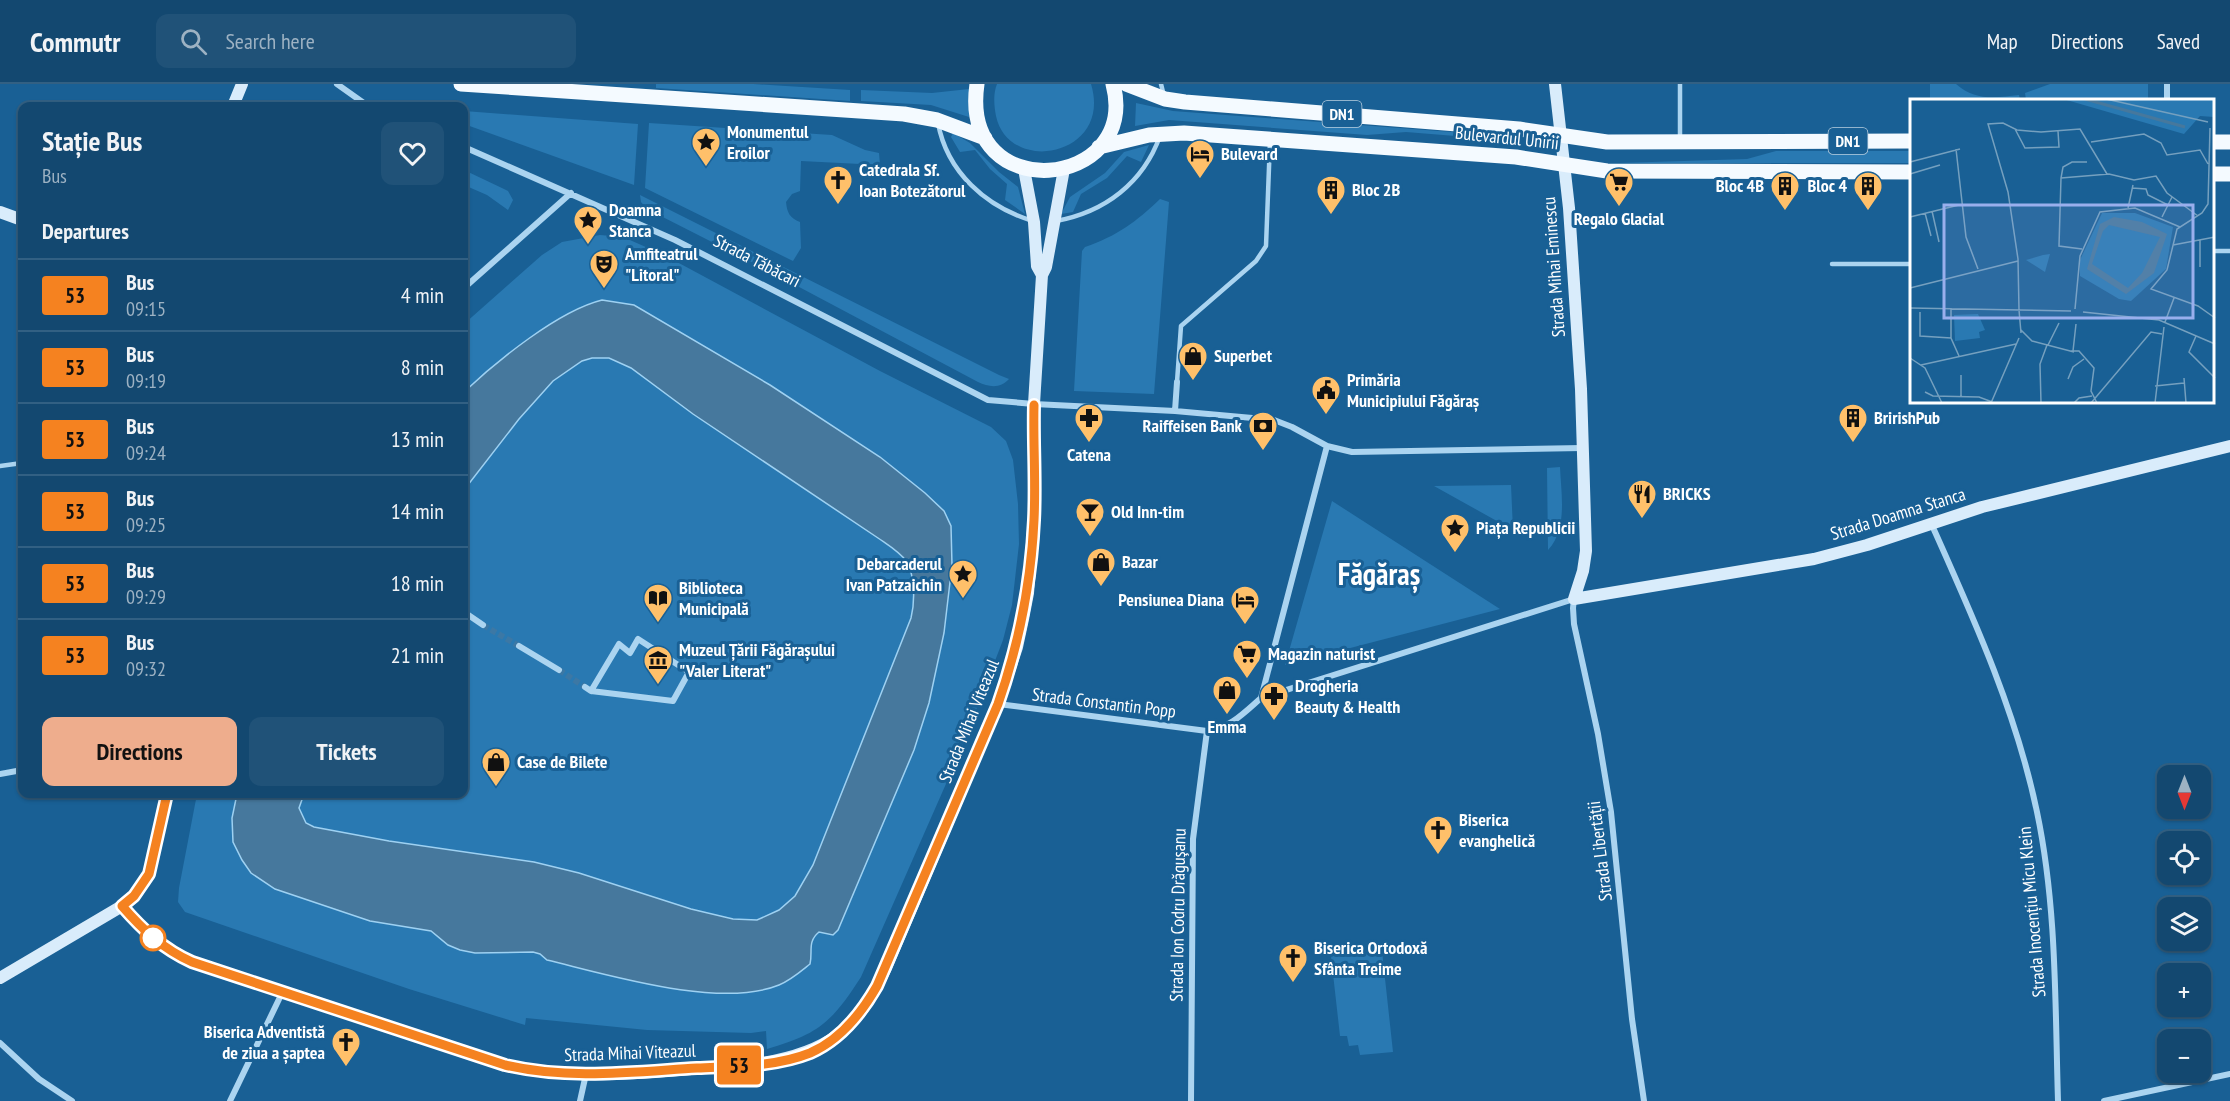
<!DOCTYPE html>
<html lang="en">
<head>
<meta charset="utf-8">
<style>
	body { margin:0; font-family:"PT Sans Narrow",sans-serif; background:#205278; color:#f1f3f6; height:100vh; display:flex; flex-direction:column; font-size:22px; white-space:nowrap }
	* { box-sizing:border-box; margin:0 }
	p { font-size:20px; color:#9db2c3 }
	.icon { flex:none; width:33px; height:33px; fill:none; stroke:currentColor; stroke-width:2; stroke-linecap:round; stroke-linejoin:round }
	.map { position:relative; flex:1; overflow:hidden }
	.side { position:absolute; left:18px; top:18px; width:450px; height:696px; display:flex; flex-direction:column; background:#134870; border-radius:12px; box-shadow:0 2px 4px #0004,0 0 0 2px #326083 }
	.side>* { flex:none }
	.badge { padding:0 12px; border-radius:4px; font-size:21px; line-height:39px }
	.needle { width:39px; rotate:180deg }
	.controls { position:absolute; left:2157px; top:681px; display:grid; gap:12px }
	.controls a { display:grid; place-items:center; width:54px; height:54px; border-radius:12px; background:#134870; box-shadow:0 2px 4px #0004,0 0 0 2px #326083; font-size:30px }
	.map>.badge { position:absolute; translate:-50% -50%; box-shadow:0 0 0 3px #fff }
	h2 { padding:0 24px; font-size:22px; line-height:54px }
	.round { display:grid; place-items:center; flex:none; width:63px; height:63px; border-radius:12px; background:#205278 }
	.headline { display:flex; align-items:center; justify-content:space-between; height:102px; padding:0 24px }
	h1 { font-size:28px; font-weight:600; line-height:45px }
	.cta { display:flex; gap:12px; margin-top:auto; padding:12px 24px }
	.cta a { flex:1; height:69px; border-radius:12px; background:#eead8d; color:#111; font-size:24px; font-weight:600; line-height:69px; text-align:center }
	.cta a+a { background:#205278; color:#f1f3f6 }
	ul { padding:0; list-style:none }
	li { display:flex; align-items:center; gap:18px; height:72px; padding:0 24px; border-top:2px solid #326083 }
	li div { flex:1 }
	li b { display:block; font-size:22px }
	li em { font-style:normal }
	li .badge { min-width:66px; font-weight:700; text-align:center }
	header { display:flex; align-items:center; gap:36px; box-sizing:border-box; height:84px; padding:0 30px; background:#134870; border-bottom:2px solid #326083 }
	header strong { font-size:28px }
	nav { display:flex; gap:33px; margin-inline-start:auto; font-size:21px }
	.search { width:420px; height:54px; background:#205278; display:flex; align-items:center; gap:15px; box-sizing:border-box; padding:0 21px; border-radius:12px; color:#9db2c3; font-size:22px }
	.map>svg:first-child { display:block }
</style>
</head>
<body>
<header>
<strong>Commutr</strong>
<div class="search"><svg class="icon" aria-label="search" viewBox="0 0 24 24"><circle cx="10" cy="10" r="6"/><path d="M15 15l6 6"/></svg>Search here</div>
<nav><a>Map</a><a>Directions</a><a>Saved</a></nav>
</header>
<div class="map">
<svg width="2230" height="1017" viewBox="0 0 2230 1017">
	<rect width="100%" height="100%" fill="#196095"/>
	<!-- green -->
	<path fill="#2979b2" d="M656,0H753L850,6V17L656,4Z
		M997,0H1091C1113,72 1009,92 996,32C994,21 993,10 997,0Z
		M1930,0H1956C1975,17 1995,14 2019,11L2020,16H1930Z
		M2050,0H2148V16H2026L2025,9Z
		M969,5V33L931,21L861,17V6L932,9Z
		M1136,19L1173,27L1505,52L1506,55L1505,56L1406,48L1367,51L1169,36L1135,42Z
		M464,27L638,40L634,101L464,40Z
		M649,39L832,51L865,66L879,69L880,81L801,77L800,107L792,110L786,118C787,129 790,134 800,138L801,164L793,177L645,104Z
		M953,49L970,59L999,88L1018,103L1025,130L1005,116L1007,100L990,85L975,66L960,68L951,53Z
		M1149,61L1141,78L1127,72L1107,94L1081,110L1073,128L1061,130L1070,113L1105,89L1124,68Z
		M1776,67H1912V79H1619L1747,75Z
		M464,86L504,105L508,107L513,116L508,126L487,111L464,101Z
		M640,111L999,291L1009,295C1000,305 989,303 978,298L769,187L647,125L641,118Z
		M1160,115L1169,118L1154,310L1074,307L1082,167L1085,163C1117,152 1136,138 1160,115Z
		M600,151L623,153L664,171L880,287L991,343L1006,357L1013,376L1018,420L1019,460L1012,521L1003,556L960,668L861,893C832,938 819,950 767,965L766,947L751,949L647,946L526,934L525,941L409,905L185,828L178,818L179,804L197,710H464V240L542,171L562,158Z
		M1560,383C1561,409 1568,445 1548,466L1547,384Z
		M1511,401L1513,446L1434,402Z
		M1332,417L1500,525L1285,581Z
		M1382,867L1393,968L1360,971L1358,961L1349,962L1347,952H1340L1331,872Z"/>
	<!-- water -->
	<path fill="#46789d" stroke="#9ed1f2" stroke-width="1.5" d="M602,216L634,221L770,301L880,373L925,409L944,427L951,442L952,481L944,549L929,619L914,666L838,846L833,851L819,848C807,858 813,867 810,880C800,888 791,896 779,901C720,925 609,891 547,876L540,870L533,868L475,869L460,866L448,861L431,847L370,837L275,805L251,789L242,776L233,758L232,734L237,710H304L299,724L306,739L314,743L389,757L534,778L579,789L691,825L733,835L757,836L779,826L795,812L813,781L911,534C915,518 915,493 907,478C900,468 888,461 878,454L693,330L631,284L609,274H592L582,277L553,297L519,335L464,406V308C497,277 558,227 602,216Z"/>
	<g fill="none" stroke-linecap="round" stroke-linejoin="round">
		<!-- street-tunnel -->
		<path stroke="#3c78a5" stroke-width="6" stroke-dasharray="6 3" stroke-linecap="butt" d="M483,541L519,562
			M559,586L585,603"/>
		<!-- lane -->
		<path stroke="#abd4f0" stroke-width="4.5" d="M1161,0L1164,12
			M1680,0V54
			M938,39C947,88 986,123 1033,137
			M1056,137C1105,128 1143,99 1160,52
			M2214,167H2230
			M1832,180H1912
			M1177,298L1181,242L1256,177L1266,162L1270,57
			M0,382L22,379"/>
		<!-- street -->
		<path stroke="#abd4f0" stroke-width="6" d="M337,0L368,22
			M2167,16V0
			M464,63L675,156L988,316L1034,320L1175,327L1274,336L1292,343L1327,362L1352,368L1582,364
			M464,204L571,109
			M1175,327L1177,298
			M1931,439C1973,533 2016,627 2037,728C2057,823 2055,921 2058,1017
			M464,528L483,541
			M519,562L559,586
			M585,603L591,607L673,617L689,588L638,555L630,569L619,560L591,607
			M1261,614L1327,362
			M998,620L1207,647C1229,645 1245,628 1261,614L1574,515L1573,524L1574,540L1598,650L1611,728L1632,935L1644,1017
			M0,690L22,686
			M0,959L39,995L72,1017
			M230,1017L282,909
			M580,1017L586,990
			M1191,1017L1193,755L1207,647
			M2104,1017L2230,990"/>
		<!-- secondary -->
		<path stroke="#d9ecfb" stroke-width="12" d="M1555,0L1569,124L1581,305L1586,467L1583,487L1574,515L1814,475L1867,461L1982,423L2230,362
			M233,22L242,0
			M1024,85L1034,138L1037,182L1042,191
			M0,128L22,136
			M122,822C143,846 163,865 192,878L505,981C583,1000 677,985 757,980C827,969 856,948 886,884L998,620L1017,563L1023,535L1028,509L1034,434V320L1042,191L1046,183L1064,85
			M0,894L122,822L134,812L149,790L167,710"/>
		<!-- primary -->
		<path stroke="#f4faff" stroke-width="15" d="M461,0L904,30L937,36L985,54
			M977,0C959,124 1141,106 1113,0
			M1126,0L1165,15L1185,18L1519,45L1607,58L1912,57
			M2214,58H2230
			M1099,63L1149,51L1184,49L1516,73L1607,87L1912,88
			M2214,90H2230"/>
	</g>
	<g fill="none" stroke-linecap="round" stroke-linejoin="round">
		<!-- line casing -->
		<g stroke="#fff" stroke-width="14">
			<path id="line" d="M167,710L149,790L134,812L122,822C143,846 163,865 192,878L505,981C568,996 632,988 697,984C734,982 775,983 810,969C840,956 861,930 877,902L998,620C1019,560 1031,500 1034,436C1036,397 1033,359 1034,321"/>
		</g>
		<!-- line -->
		<use href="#line" stroke="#f58220" stroke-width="9"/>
	</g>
	<!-- icons -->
	<defs>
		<g id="sight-pin" transform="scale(1.5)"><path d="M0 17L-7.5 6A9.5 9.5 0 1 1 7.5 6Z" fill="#ffc06a" stroke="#196095"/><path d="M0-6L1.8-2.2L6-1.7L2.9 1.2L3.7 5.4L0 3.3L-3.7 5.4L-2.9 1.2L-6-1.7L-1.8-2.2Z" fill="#111"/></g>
		<g id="hotel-pin" transform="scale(1.5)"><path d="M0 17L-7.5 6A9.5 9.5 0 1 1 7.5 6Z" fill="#ffc06a" stroke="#196095"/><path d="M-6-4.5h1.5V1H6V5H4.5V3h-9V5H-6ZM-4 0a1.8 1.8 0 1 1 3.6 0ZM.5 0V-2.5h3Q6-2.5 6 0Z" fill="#111"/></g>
		<g id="church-pin" transform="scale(1.5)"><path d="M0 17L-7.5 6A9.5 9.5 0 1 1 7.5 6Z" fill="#ffc06a" stroke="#196095"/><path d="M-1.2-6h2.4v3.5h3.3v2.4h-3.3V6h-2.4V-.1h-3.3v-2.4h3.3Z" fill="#111"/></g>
		<g id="supermarket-pin" transform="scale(1.5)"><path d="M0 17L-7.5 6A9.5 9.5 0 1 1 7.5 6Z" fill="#ffc06a" stroke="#196095"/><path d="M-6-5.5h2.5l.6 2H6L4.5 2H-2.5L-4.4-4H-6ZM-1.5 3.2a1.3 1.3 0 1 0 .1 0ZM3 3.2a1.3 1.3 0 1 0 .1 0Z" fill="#111"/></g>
		<g id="building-pin" transform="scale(1.5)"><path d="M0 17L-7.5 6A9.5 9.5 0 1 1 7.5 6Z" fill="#ffc06a" stroke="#196095"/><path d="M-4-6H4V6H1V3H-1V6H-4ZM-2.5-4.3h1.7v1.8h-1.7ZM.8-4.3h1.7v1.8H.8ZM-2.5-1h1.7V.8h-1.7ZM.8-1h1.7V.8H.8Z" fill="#111"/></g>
		<g id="theatre-pin" transform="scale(1.5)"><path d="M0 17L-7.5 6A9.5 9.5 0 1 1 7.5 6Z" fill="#ffc06a" stroke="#196095"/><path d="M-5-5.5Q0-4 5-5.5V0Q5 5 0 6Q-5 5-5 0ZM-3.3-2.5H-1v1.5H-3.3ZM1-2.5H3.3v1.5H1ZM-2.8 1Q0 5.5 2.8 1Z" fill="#111"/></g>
		<g id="shop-pin" transform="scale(1.5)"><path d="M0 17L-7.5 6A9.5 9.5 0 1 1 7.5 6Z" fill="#ffc06a" stroke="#196095"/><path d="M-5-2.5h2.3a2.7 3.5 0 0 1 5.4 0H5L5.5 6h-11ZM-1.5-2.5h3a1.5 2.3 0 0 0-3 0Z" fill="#111"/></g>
		<g id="civic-pin" transform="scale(1.5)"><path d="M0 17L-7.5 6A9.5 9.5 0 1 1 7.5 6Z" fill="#ffc06a" stroke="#196095"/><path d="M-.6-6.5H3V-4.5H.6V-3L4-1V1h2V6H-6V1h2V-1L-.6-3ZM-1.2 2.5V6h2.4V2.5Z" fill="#111"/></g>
		<g id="pharmacy-pin" transform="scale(1.5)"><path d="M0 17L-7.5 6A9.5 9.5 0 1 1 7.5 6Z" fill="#ffc06a" stroke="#196095"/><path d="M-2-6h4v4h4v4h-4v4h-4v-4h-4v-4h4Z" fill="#111"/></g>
		<g id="bank-pin" transform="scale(1.5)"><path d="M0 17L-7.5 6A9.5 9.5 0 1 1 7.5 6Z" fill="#ffc06a" stroke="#196095"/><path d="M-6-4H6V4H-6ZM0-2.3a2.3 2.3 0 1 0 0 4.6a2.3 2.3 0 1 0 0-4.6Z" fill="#111"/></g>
		<g id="restaurant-pin" transform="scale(1.5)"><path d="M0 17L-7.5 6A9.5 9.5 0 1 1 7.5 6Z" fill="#ffc06a" stroke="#196095"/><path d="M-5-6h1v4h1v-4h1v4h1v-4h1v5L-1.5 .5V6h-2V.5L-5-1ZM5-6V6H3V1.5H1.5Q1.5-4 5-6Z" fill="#111"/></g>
		<g id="bar-pin" transform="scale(1.5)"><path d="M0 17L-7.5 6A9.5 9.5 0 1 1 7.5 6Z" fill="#ffc06a" stroke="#196095"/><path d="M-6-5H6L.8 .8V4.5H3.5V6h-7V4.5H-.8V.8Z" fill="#111"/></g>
		<g id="library-pin" transform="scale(1.5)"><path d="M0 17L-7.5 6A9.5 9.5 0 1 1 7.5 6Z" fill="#ffc06a" stroke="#196095"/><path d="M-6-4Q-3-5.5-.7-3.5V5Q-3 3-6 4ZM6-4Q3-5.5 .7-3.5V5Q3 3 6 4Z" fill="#111"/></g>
		<g id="museum-pin" transform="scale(1.5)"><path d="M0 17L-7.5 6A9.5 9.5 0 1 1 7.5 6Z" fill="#ffc06a" stroke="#196095"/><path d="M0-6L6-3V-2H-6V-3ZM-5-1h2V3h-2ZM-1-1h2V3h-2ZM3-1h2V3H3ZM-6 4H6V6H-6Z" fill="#111"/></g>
	</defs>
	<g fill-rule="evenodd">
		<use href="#sight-pin" x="706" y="58"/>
		<use href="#hotel-pin" x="1200" y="70"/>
		<use href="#church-pin" x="838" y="96"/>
		<use href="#supermarket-pin" x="1619" y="98"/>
		<use href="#building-pin" x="1785" y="102"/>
		<use href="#building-pin" x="1868" y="102"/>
		<use href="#building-pin" x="1331" y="106"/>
		<use href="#sight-pin" x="588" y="136"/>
		<use href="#theatre-pin" x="604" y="180"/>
		<use href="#shop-pin" x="1193" y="272"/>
		<use href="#civic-pin" x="1326" y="306"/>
		<use href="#pharmacy-pin" x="1089" y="334"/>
		<use href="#building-pin" x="1853" y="334"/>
		<use href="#bank-pin" x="1263" y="342"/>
		<use href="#restaurant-pin" x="1642" y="410"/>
		<use href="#bar-pin" x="1090" y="428"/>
		<use href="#sight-pin" x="1455" y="444"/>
		<use href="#shop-pin" x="1101" y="478"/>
		<use href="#sight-pin" x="963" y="490"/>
		<use href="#library-pin" x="658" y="514"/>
		<use href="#hotel-pin" x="1245" y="516"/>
		<use href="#supermarket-pin" x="1247" y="570"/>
		<use href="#museum-pin" x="658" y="576"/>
		<use href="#shop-pin" x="1227" y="606"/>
		<use href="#pharmacy-pin" x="1274" y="612"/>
		<use href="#shop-pin" x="496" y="678"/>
		<use href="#church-pin" x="1438" y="746"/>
		<use href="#church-pin" x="1293" y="874"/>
		<use href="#church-pin" x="346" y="958"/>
	</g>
	<!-- markers -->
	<circle fill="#fff" stroke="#f58220" stroke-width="3" cx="153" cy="854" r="12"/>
	<g text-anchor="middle" stroke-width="6" stroke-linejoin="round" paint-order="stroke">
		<!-- shield labels -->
		<g fill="#196095" stroke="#bacfdf" stroke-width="1.5">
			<rect x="1322.5" y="17" width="39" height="26" rx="4.5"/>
			<rect x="1828.5" y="44" width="39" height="26" rx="4.5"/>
		</g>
		<g font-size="16" font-weight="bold" fill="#fff">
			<text x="1342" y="36">DN1</text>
			<text x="1848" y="63">DN1</text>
		</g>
		<!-- poi labels -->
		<g font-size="18" font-weight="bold" fill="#fff" stroke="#196095" text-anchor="start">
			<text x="727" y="54">Monumentul<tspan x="727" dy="21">Eroilor</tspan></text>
			<text x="1221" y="76">Bulevard</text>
			<text x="859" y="92">Catedrala Sf.<tspan x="859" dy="21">Ioan Botezătorul</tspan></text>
			<text x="1764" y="108" text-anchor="end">Bloc 4B</text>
			<text x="1847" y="108" text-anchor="end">Bloc 4</text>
			<text x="1352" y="112">Bloc 2B</text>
			<text x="609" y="132">Doamna<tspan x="609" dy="21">Stanca</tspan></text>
			<text x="1619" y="141" text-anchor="middle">Regalo Glacial</text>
			<text x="625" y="176">Amfiteatrul<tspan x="625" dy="21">"Litoral"</tspan></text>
			<text x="1214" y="278">Superbet</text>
			<text x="1347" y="302">Primăria<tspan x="1347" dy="21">Municipiului Făgăraș</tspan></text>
			<text x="1874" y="340">BririshPub</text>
			<text x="1242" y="348" text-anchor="end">Raiffeisen Bank</text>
			<text x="1089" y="377" text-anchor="middle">Catena</text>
			<text x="1663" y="416">BRICKS</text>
			<text x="1111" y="434">Old Inn-tim</text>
			<text x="1476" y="450">Piața Republicii</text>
			<text x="1122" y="484">Bazar</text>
			<text x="942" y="486" text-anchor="end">Debarcaderul<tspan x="942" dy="21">Ivan Patzaichin</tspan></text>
			<text x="679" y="510">Biblioteca<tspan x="679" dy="21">Municipală</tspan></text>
			<text x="1224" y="522" text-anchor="end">Pensiunea Diana</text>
			<text x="679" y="572">Muzeul Țării Făgărașului<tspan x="679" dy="21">"Valer Literat"</tspan></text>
			<text x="1268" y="576">Magazin naturist</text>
			<text x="1295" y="608">Drogheria<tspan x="1295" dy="21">Beauty &amp; Health</tspan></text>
			<text x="1227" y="649" text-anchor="middle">Emma</text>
			<text x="517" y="684">Case de Bilete</text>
			<text x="1459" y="742">Biserica<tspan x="1459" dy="21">evanghelică</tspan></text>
			<text x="1314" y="870">Biserica Ortodoxă<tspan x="1314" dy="21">Sfânta Treime</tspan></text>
			<text x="325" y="954" text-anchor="end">Biserica Adventistă<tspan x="325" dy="21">de ziua a șaptea</tspan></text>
		</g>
		<!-- street labels -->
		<g font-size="18" fill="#fff" stroke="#196095">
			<text transform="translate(1507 54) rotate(6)" y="6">Bulevardul Unirii</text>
			<text transform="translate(757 177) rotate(27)" y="6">Strada Tăbăcari</text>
			<text transform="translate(1554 183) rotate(-94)" y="6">Strada Mihai Eminescu</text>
			<text transform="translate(1898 430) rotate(-17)" y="6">Strada Doamna Stanca</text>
			<text transform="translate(1104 619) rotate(7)" y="6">Strada Constantin Popp</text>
			<text transform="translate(969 637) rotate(-68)" y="6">Strada Mihai Viteazul</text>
			<text transform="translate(1600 767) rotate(-97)" y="6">Strada Libertății</text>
			<text transform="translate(2032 828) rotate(-95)" y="6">Strada Inocențiu Micu Klein</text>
			<text transform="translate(1178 831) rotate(-89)" y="6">Strada Ion Codru Drăguşanu</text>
			<text transform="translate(630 969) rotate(-2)" y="6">Strada Mihai Viteazul</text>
		</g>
		<!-- town labels -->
		<g font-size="30" font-weight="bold" fill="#fff" stroke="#196095">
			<text x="1379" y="501">Făgăraș</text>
		</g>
	</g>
	<!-- overview -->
	<g transform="translate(1910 15)">
		<rect width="304" height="304" fill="#196095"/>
		<path d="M153,0H304V18L290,17L274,35ZM192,114H225L263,128L256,170L221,202L209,200L170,177V161ZM140,155L135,173L116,161L133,156ZM68,215L75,231L69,233L70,239L45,242L44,216Z" fill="#2979b2"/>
		<path d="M204,118L232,123L257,135L244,174L216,195L177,170L190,125ZM199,126L250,138L232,174L218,189L182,165L193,132Z" fill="#46789d" fill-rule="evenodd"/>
		<path fill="none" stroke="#46789d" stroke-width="3" d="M175,0L275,28"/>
		<path fill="none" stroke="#75a0bf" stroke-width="1.5" d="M196,0L298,23M300,29L298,105L292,114L267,130L257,171L241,190L288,207L305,219M105,30L115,49L149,48L148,32M181,43L234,35L251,44L257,56L290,51L298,65M46,50L56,138L68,170M0,63L50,50M0,75L30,66M151,79L199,75L224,81L246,77L257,94L288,117M222,89L236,90L238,96L258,106M218,109L223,86M22,112L29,143M15,114L21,137M0,118L53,105M252,118L262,98M263,146L305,138M172,150L149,147L151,79L153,68L162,63H177M290,168V141M0,189L108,162M0,209L161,212M41,209V239L49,257M165,210L170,157L190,113L225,109L270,128M109,211L108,160L98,93L78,25L93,24L107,31L131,33L170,30L197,75M109,211L111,234M10,213V237L41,239M173,213L249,221L305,245M255,223L264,199M111,231L122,242L164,253M286,237L279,253L305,279M138,246L149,224M161,252H169L184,269L181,292L187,304M163,252L166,225M0,259L15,269L32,304M11,266L106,245M274,279L276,304M158,280L163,268L174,260M245,287L274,284M15,293L23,297L69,298L85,304M51,297V276M81,304L109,239M131,304L130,265L137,246M164,304L169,299L182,297M181,304L241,233L252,235M245,304L254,228"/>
		<path fill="#99afed" fill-opacity="0.15" stroke="#99afed" stroke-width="3" d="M34,106H283V219H34Z"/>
		<rect width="304" height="304" fill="none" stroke="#fff" stroke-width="3"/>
	</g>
</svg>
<div class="controls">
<a><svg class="needle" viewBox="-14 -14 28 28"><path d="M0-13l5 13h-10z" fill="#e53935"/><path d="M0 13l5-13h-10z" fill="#9db2c3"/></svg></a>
<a><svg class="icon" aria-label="locate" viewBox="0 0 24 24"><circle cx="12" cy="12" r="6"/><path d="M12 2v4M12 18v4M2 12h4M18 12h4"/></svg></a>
<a><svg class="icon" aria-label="layers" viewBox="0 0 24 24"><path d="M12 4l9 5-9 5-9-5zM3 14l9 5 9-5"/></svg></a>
<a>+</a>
<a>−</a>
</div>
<b class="badge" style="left:739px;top:981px;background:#f58220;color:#111">53</b>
<section class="side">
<div class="headline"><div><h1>Stație Bus</h1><p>Bus</p></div><a class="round"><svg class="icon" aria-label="heart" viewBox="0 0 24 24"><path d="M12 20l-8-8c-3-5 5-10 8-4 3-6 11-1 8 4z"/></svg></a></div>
<h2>Departures</h2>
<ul>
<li><span class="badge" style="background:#f58220;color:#111">53</span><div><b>Bus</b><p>09:15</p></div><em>4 min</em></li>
<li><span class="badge" style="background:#f58220;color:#111">53</span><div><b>Bus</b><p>09:19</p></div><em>8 min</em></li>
<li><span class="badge" style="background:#f58220;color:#111">53</span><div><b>Bus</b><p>09:24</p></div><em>13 min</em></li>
<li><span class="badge" style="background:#f58220;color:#111">53</span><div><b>Bus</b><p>09:25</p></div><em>14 min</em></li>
<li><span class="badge" style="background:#f58220;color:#111">53</span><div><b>Bus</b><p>09:29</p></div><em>18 min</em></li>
<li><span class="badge" style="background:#f58220;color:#111">53</span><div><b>Bus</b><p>09:32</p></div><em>21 min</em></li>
</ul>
<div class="cta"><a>Directions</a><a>Tickets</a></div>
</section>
</div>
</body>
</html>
